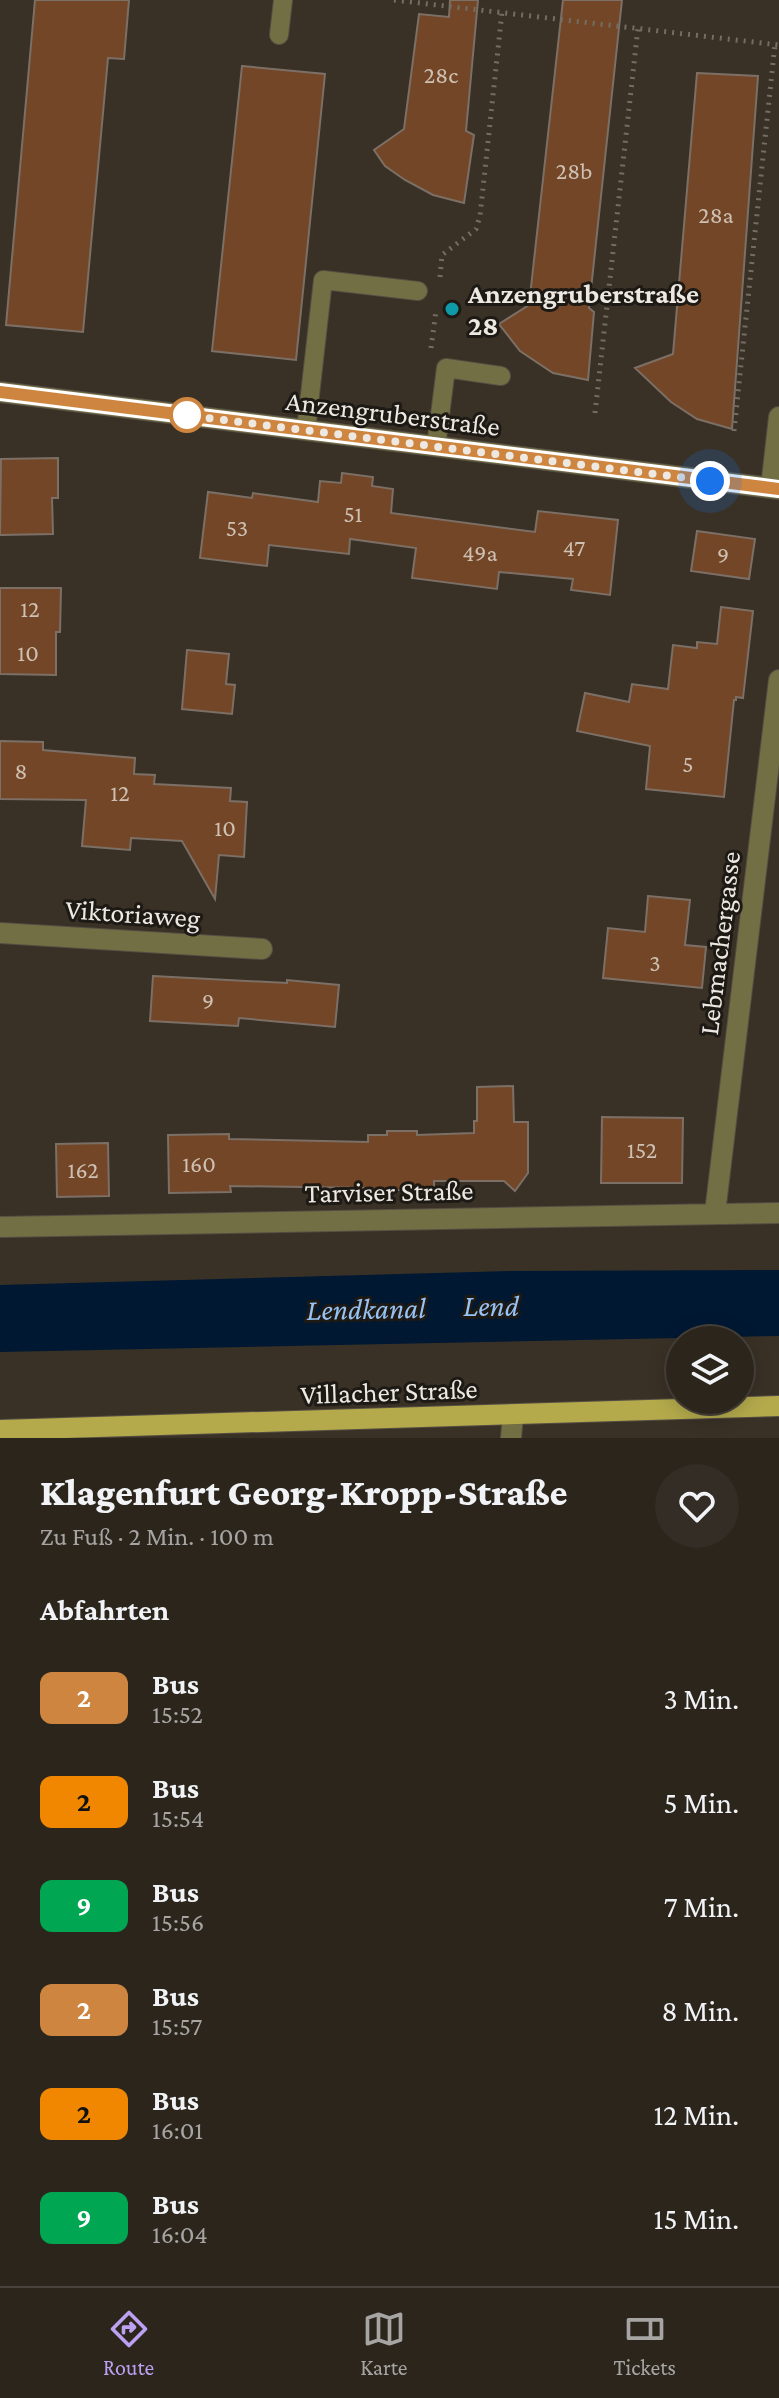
<!DOCTYPE html>
<html lang="de">
<head>
<meta charset="utf-8">
<style>
	body { margin:0; font-family:"Crimson Pro",serif; background:#332d25; color:#f1f3f6; height:100vh; display:flex; flex-direction:column; font-size:30px; white-space:nowrap }
	* { box-sizing:border-box; margin:0 }
	p { font-size:26px; color:#a6a5a3 }
	.icon { flex:none; width:44px; height:44px; fill:none; stroke:currentColor; stroke-width:2; stroke-linecap:round; stroke-linejoin:round }
	.map { position:relative; height:1438px; overflow:hidden }
	.sheet { display:flex; flex-direction:column; background:#2b251c; flex:1 }
	.sheet>* { flex:none }
	.badge { padding:0 16px; border-radius:12px; font-size:28px; line-height:52px }
	.tools { position:absolute; left:666px; top:1326px; display:grid; gap:16px }
	.tools a { display:grid; place-items:center; width:88px; height:88px; border-radius:50%; background:#2b251c; box-shadow:0 4px 20px #0003,0 0 0 2px #47423b; font-size:40px }
	.you { position:absolute; width:40px; height:40px; margin:-20px; border:6px solid #fff; border-radius:50%; background:#1a73e8; box-shadow:0 0 0 12px #1a73e833 }
	.map>.badge { position:absolute; translate:-50% -50%; box-shadow:0 0 0 4px #fff }
	h2 { padding:0 40px; font-size:30px; line-height:72px }
	.round { display:grid; place-items:center; flex:none; width:84px; height:84px; border-radius:42px; background:#332d25 }
	.overview { display:flex; align-items:center; justify-content:space-between; height:136px; padding:0 40px }
	h1 { font-size:38px; font-weight:800; line-height:60px }
	ul { padding:0; list-style:none }
	li { display:flex; align-items:center; gap:24px; height:104px; padding:0 40px }
	li div { flex:1 }
	li b { display:block; font-size:30px }
	li em { font-style:normal }
	li .badge { min-width:88px; font-weight:700; text-align:center }
	.menu { display:flex; justify-content:space-around; align-items:center; height:112px; border-top:2px solid #47423b; background:#2b251c; font-size:22px; color:#a6a5a3 }
	.menu a { display:grid; justify-items:center; gap:4px }
	.menu .selected { color:#bca0f2 }
	.map>svg:first-child { display:block }
</style>
</head>
<body>
<div class="map">
<svg width="779" height="1438" viewBox="0 0 779 1438">
	<rect width="100%" height="100%" fill="#393126"/>
	<!-- water -->
	<path fill="#011833" d="M779,1270V1336L0,1352V1285L510,1271Z"/>
	<!-- building -->
	<path fill="#724626" stroke="#7c6f66" stroke-width="2" d="M35,0H129L124,59L108,58L83,332L6,325Z
		M450,0H478L466,131L474,135L464,203L433,195L405,180L385,166L374,150L404,129L419,14L449,17Z
		M563,0H622L589,308L594,312L588,380L553,373L520,351L499,324L529,305Z
		M242,66L325,74L296,360L212,351Z
		M697,73L758,76L732,429L697,419L671,402L635,368L673,354Z
		M58,458V498H52L53,534L0,535L1,459Z
		M342,473L373,477L372,486L393,489L391,513L535,532L538,511L618,520L610,595L571,590L573,579L499,572L497,589L412,578L416,548L350,539L349,554L269,545L267,566L200,558L208,492L252,498L253,493L318,502L320,481L341,483Z
		M697,531L755,539L749,579L691,571Z
		M0,588H61L60,632H56V675L0,674Z
		M721,607L753,611L743,698L736,697V700H734L724,797L646,789L650,746L577,731L585,693L629,702L632,684L668,689L673,645L697,648V642L717,644Z
		M187,650L229,654L226,684L235,685L232,714L182,709Z
		M0,741L43,742V750L135,758L134,774L155,775L154,784L231,788L230,801L247,802L244,857L219,855L215,899L182,841L131,838L130,850L82,846L86,800L0,799Z
		M648,896L690,900L685,945L706,947L702,988L603,978L608,928L645,932Z
		M153,976L287,983V980L339,985L335,1027L239,1018L238,1026L150,1021Z
		M513,1086L514,1122H528V1173L515,1191L504,1181H434V1190H368V1188L230,1186L231,1192L169,1193L168,1135L229,1134V1139L368,1142V1135H387V1131H417V1135L474,1133V1121H477V1087Z
		M602,1117L683,1118L682,1183H601Z
		M108,1143L109,1196L57,1197L56,1144Z"/>
	<g fill="none" stroke-linecap="round" stroke-linejoin="round">
		<!-- service casing -->
		<g stroke="#564e44" stroke-width="20">
			<path id="service" d="M279,35L283,0
				M306,430L323,280L418,291
				M436,446L446,368L501,376"/>
		</g>
		<!-- minor casing -->
		<g stroke="#564e44" stroke-width="22">
			<path id="minor" d="M0,392L779,489
				M771,488L779,417
				M0,933L262,949
				M715,1213L779,680
				M0,1227L779,1213
				M511,1438L513,1415"/>
		</g>
		<!-- primary casing -->
		<g stroke="#564e44" stroke-width="22">
			<path id="primary" d="M0,1430L779,1406"/>
		</g>
		<!-- path -->
		<path stroke="#746d63" stroke-width="5" stroke-dasharray="2 6" stroke-linecap="butt" d="M394,0L779,45
			M440,277L442,255L476,229L480,216L502,12
			M431,348L436,311
			M595,413L638,28
			M734,431L775,44"/>
		<!-- service -->
		<use href="#service" stroke="#736f44" stroke-width="18"/>
		<!-- minor -->
		<use href="#minor" stroke="#736f44" stroke-width="20"/>
		<!-- primary -->
		<use href="#primary" stroke="#b4aa4c" stroke-width="20"/>
	</g>
	<g fill="none" stroke-linecap="round" stroke-linejoin="round">
		<!-- line casing -->
		<g stroke="#fff" stroke-width="18">
			<path id="line" d="M0,392L779,489"/>
		</g>
		<!-- line -->
		<use href="#line" stroke="#cd853f" stroke-width="12"/>
		<!-- walk -->
		<path stroke="#ede8e1" stroke-width="8" stroke-dasharray="0 14.4" d="M187,415H184L710,481"/>
	</g>
	<!-- markers -->
	<circle fill="#0f9aa8" stroke="#1d1914" stroke-width="3" cx="452" cy="309" r="8"/>
	<circle fill="#fff" stroke="#cd853f" stroke-width="4" cx="187" cy="415" r="16"/>
	<g text-anchor="middle" stroke-width="6" stroke-linejoin="round" paint-order="stroke">
		<!-- number labels -->
		<g font-size="24" fill="#cec0b2">
			<text x="441" y="83">28c</text>
			<text x="574" y="179">28b</text>
			<text x="716" y="223">28a</text>
			<text x="353" y="522">51</text>
			<text x="237" y="536">53</text>
			<text x="574" y="556">47</text>
			<text x="480" y="561">49a</text>
			<text x="723" y="563">9</text>
			<text x="30" y="617">12</text>
			<text x="28" y="661">10</text>
			<text x="688" y="772">5</text>
			<text x="21" y="779">8</text>
			<text x="120" y="801">12</text>
			<text x="225" y="836">10</text>
			<text x="655" y="971">3</text>
			<text x="208" y="1009">9</text>
			<text x="642" y="1158">152</text>
			<text x="199" y="1172">160</text>
			<text x="83" y="1178">162</text>
		</g>
		<!-- poi labels -->
		<g font-size="28" font-weight="bold" fill="#ede8e1" stroke="#1d1914" text-anchor="start">
			<text x="468" y="303">Anzengruberstraße<tspan x="468" dy="32">28</tspan></text>
		</g>
		<!-- street labels -->
		<g font-size="28" fill="#ede8e1" stroke="#1d1914">
			<text transform="translate(393 413) rotate(7)" y="10">Anzengruberstraße</text>
			<text transform="translate(133 913) rotate(4)" y="10">Viktoriaweg</text>
			<text transform="translate(719 943) rotate(-83)" y="10">Lebmachergasse</text>
			<text transform="translate(389 1191) rotate(-1)" y="10">Tarviser Straße</text>
			<text transform="translate(389 1391) rotate(-2)" y="10">Villacher Straße</text>
		</g>
		<!-- water labels -->
		<g font-size="30" font-style="italic" fill="#97c2f4" stroke="#1d1914">
			<text x="491" y="1316">Lend</text>
			<text transform="translate(366 1309) rotate(-1)" y="10">Lendkanal</text>
		</g>
	</g>
</svg>
<div class="tools">
<a><svg class="icon" aria-label="layers" viewBox="0 0 24 24"><path d="M12 4l9 5-9 5-9-5zM3 14l9 5 9-5"/></svg></a>
</div>
<div class="you" style="left:710px;top:481px"></div>
</div>
<section class="sheet">
<div class="overview"><div><h1>Klagenfurt Georg-Kropp-Straße</h1><p>Zu Fuß · 2 Min. · 100 m</p></div><a class="round"><svg class="icon" aria-label="heart" viewBox="0 0 24 24"><path d="M12 20l-8-8c-3-5 5-10 8-4 3-6 11-1 8 4z"/></svg></a></div>
<h2>Abfahrten</h2>
<ul>
<li><span class="badge" style="background:#cd853f;color:#fff">2</span><div><b>Bus</b><p>15:52</p></div><em>3 Min.</em></li>
<li><span class="badge" style="background:#f18700;color:#111">2</span><div><b>Bus</b><p>15:54</p></div><em>5 Min.</em></li>
<li><span class="badge" style="background:#00a651;color:#fff">9</span><div><b>Bus</b><p>15:56</p></div><em>7 Min.</em></li>
<li><span class="badge" style="background:#cd853f;color:#fff">2</span><div><b>Bus</b><p>15:57</p></div><em>8 Min.</em></li>
<li><span class="badge" style="background:#f18700;color:#111">2</span><div><b>Bus</b><p>16:01</p></div><em>12 Min.</em></li>
<li><span class="badge" style="background:#00a651;color:#fff">9</span><div><b>Bus</b><p>16:04</p></div><em>15 Min.</em></li>
</ul>
</section>
<nav class="menu">
<a class="selected"><svg class="icon" aria-label="directions" viewBox="0 0 24 24"><path d="M12 3l9 9-9 9-9-9zM9 14v-3h6M13 9l2 2-2 2"/></svg>Route</a>
<a><svg class="icon" aria-label="map" viewBox="0 0 24 24"><path d="M3 6l6-2 6 2 6-2v14l-6 2-6-2-6 2zM9 4v14M15 6v14"/></svg>Karte</a>
<a><svg class="icon" aria-label="tickets" viewBox="0 0 24 24"><path d="M3 7h18v10H3zM15 7v10"/></svg>Tickets</a>
</nav>
</body>
</html>
